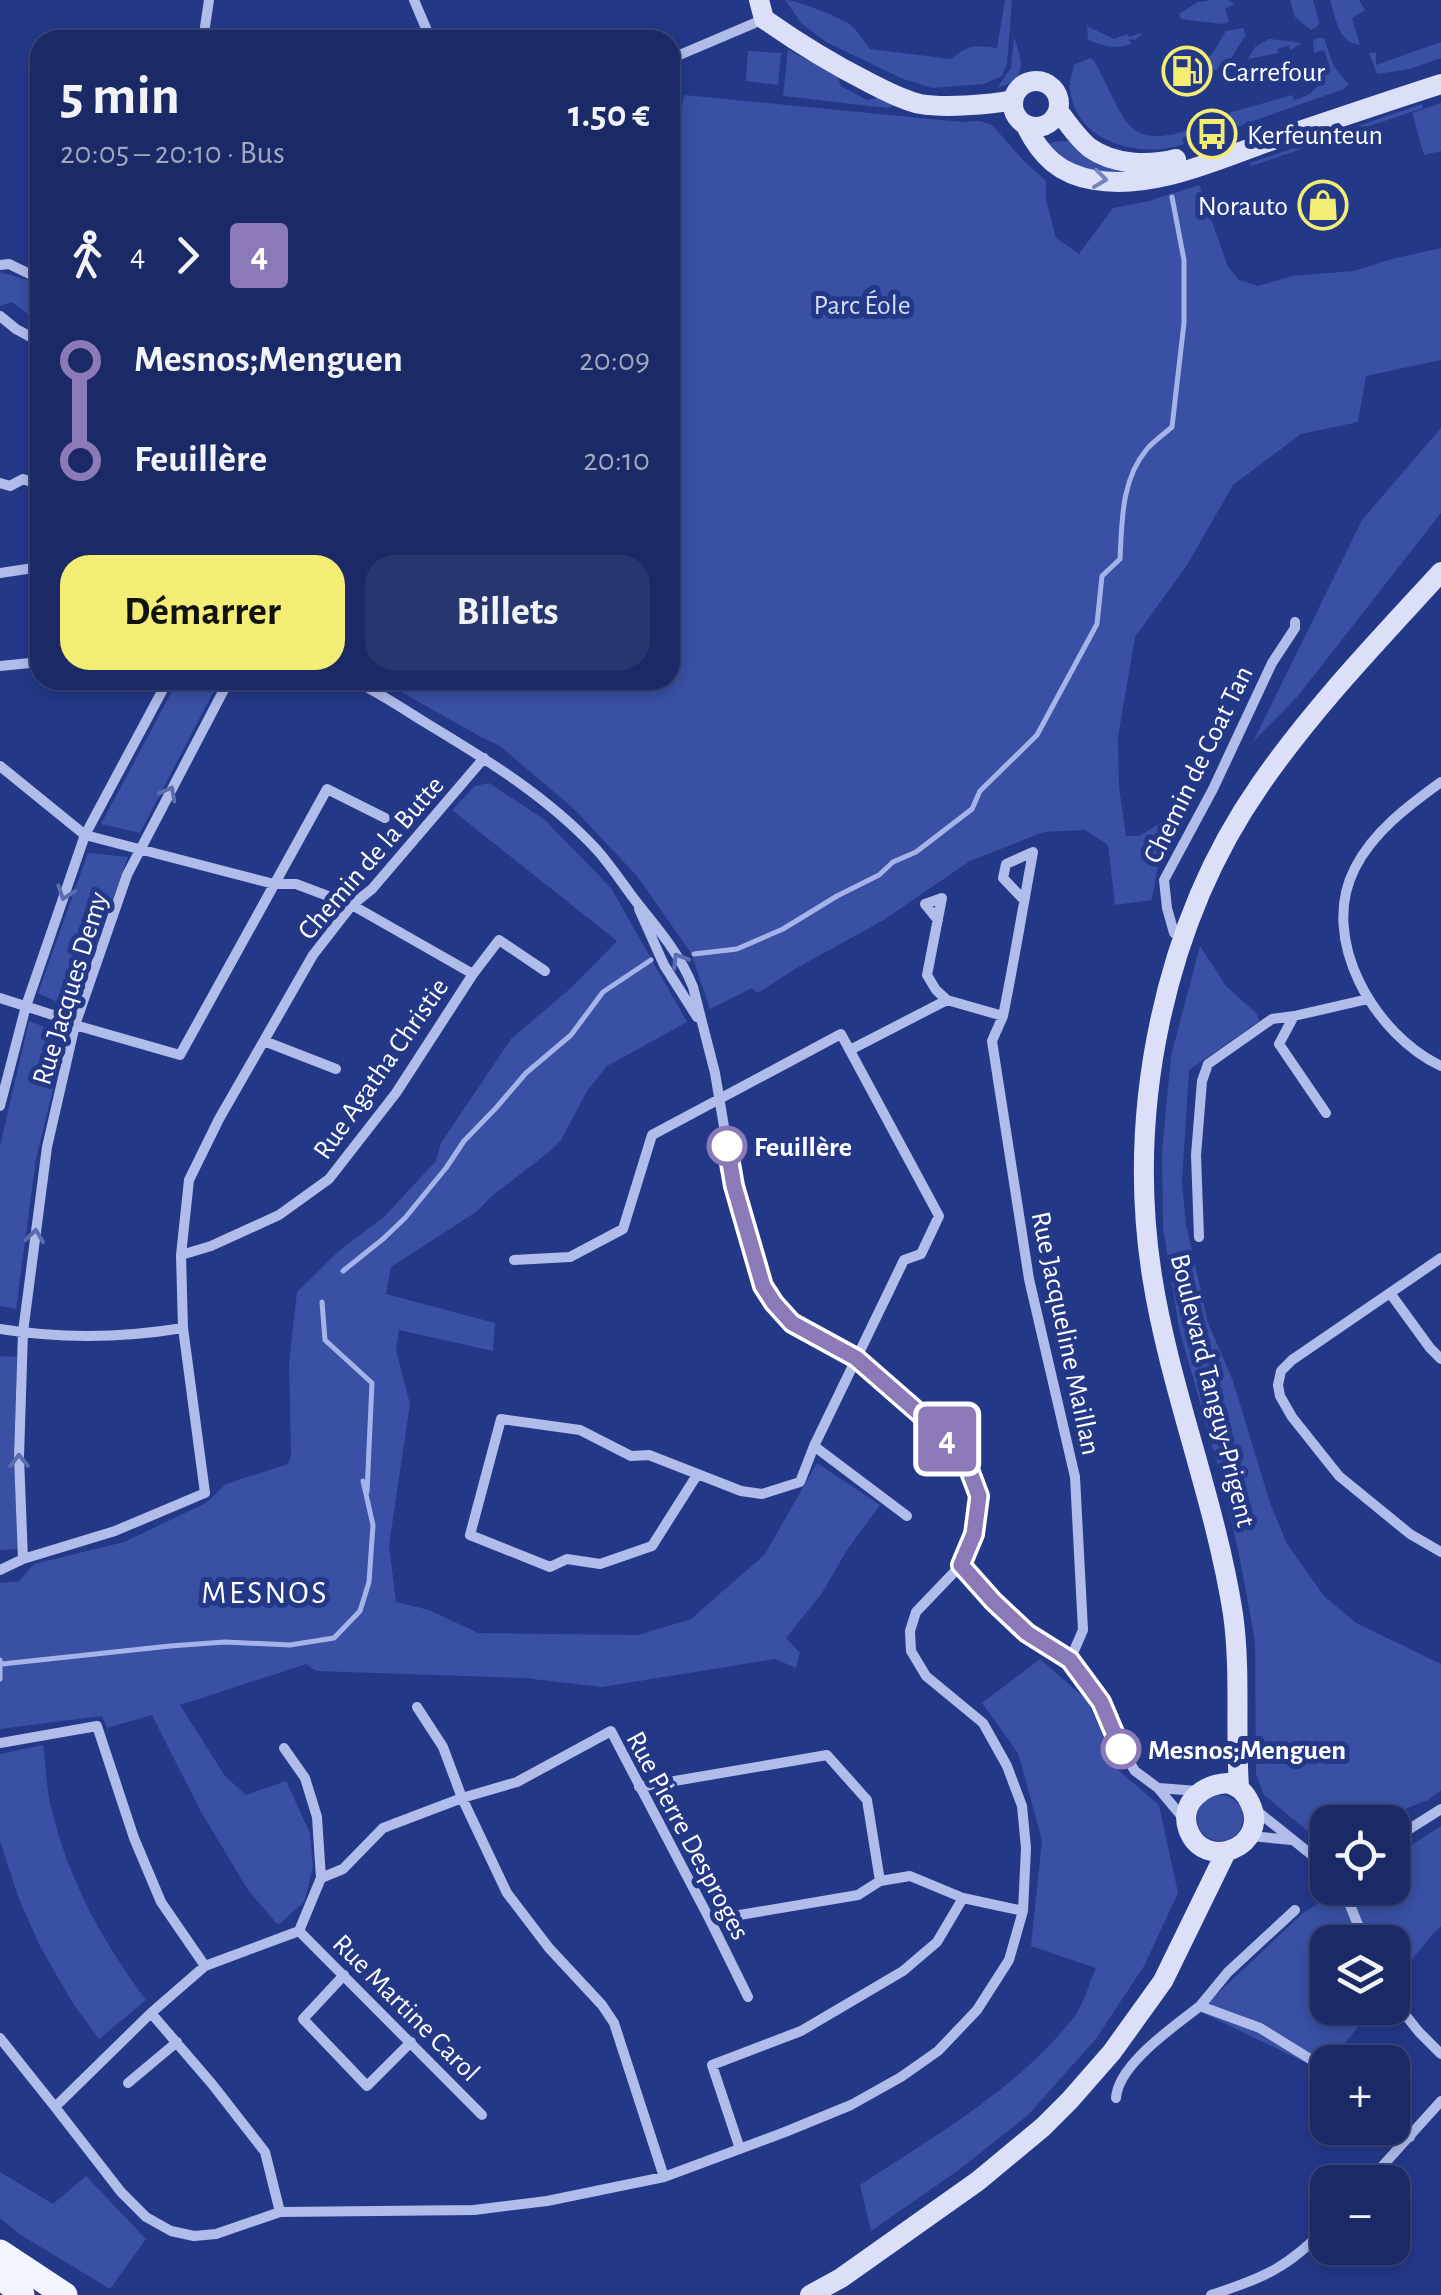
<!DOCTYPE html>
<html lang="fr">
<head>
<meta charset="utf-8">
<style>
	body { margin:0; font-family:"Alegreya Sans",sans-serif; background:#28366f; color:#f1f3f6; height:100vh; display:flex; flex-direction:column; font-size:38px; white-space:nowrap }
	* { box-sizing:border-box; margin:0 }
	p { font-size:32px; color:#a0a7bf }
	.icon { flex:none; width:55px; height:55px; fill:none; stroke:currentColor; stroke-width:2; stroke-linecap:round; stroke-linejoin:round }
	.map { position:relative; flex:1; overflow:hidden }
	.side { position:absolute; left:30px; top:30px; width:650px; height:660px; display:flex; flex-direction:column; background:#1b2a66; border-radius:30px; box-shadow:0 5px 15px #0003,0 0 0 2px #39467a }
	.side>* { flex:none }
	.badge { padding:0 20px; border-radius:8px; font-size:35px; line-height:65px }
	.tools { position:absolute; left:1310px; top:1805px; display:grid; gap:20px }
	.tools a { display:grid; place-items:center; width:100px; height:100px; border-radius:20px; background:#1b2a66; box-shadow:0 5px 15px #0003,0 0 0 2px #39467a; font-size:50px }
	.map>.badge { position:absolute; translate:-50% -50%; box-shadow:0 0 0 5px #fff }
	.legs { display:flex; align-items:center; gap:15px; height:110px; padding:0 30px; font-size:32px }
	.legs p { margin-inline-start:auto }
	.headline { display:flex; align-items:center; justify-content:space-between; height:170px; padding:0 30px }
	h1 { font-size:55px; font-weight:700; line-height:75px }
	.button { display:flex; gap:20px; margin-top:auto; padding:20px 30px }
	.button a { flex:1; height:115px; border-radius:30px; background:#f3ed74; color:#111; font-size:40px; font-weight:700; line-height:115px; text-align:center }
	.button a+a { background:#28366f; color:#f1f3f6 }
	ul { padding:0 30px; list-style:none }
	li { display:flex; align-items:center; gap:35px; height:100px; font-size:38px }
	li i { display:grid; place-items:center; width:15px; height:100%; margin:0 12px; background:currentColor }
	li i::after { content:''; width:25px; height:25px; margin:-12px; border:8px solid; border-radius:50%; background:#1b2a66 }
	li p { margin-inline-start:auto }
	li:first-child i { background:linear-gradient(#0000 50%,currentColor 0) }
	li:last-child i { background:linear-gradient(currentColor 50%,#0000 0) }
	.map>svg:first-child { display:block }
</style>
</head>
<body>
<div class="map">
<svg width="1441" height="2295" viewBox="0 0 1441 2295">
	<rect width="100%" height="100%" fill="#243888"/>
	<!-- green -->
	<path fill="#3950a5" d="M785,0C797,0 836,16 848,23C857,29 863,40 870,49L951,59C970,44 974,45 997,48L1005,0H1012L1007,64L1002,76L984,84L932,88L903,79L826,42L801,23Z
		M1212,0H1228L1234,4L1225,9L1229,22L1222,24L1181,19L1179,14L1198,2Z
		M1290,0H1313L1319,22L1318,26L1311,30L1295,17Z
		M1330,0H1359L1365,10L1352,18L1360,45C1338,43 1336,18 1330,0Z
		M1087,26L1114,39L1128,34L1129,37L1141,33V35L1135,40L1129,39L1131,44C1113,50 1105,46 1088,40Z
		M1243,28L1246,35C1238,45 1234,59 1223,65L1224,68L1215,70L1204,63L1214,51L1226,31Z
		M1014,37C1023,63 1028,79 997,88L1011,68Z
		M1319,38H1324L1334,67L1349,84L1344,89L1236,127L1231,122L1229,113L1292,95L1294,100C1308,96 1320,91 1319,74L1331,71L1324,50L1314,53L1313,40Z
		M1269,39L1302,43L1290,50L1289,45L1277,49L1278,53L1248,59L1255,47Z
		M1441,42V58L1409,69L1377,74L1369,53L1376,52V65Z
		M788,50L837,75L841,86L867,100L881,97L897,105L888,108L783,96Z
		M748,51L781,53L778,85L746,81Z
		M1090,58L1094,61C1105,79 1112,100 1124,118C1147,155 1195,126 1226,115L1228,129L1193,141L1190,135L1182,138L1184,144C1143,159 1075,144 1070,89C1069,82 1072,73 1074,65Z
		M684,95L961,122L980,121L992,125L1025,162L1046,181V200L1056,238L1079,254L1113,208L1149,201L1199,185L1228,267L1239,280L1258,286L1292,276L1354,271L1392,259L1441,248V360L1366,376L1358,422L1301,434L1233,485L1187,565L1135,637L1118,737L1119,787L1126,836H1139L1162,822L1177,826L1158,864L1152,900L1115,905L1108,845L1085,830L1044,832L970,861L882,921L795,969L758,993L752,988L710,1009L691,953L637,876L574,809L500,746L481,737L380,680H670V181Z
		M1441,103V151L1424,155L1412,113Z
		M1422,104L1423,108L1251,166L1250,163Z
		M1073,140L1150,169L1101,176L1055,159L1048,143Z
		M0,272L27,280L40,290V330L28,327V323L33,318L12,302L0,306Z
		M1441,428V513L1297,697L1253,742L1362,520Z
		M178,680L219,681L140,833L101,824Z
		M489,783L545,820L611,888L687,1022L607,1066L587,1091L561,1140L549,1152L493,1195L476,1212L391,1267L386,1294L495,1323L493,1351L399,1330L396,1350L410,1404L389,1545L396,1602L429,1610L478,1633L638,1635L691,1619L765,1554L817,1463L880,1505L847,1550L822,1593L786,1638L800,1653L796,1668L775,1659L602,1687L524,1678L316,1671L306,1664L180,1705L225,1776L246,1795L286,1781L310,1833L313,1867L304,1902L278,1925L248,1890L200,1810L152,1715L107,1728L102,1716L0,1729V1583L19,1581L34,1564L124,1542L206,1503L226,1484L288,1464L291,1455L289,1363L297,1292L340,1250L384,1217L436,1161L441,1143L511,1039L572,987L617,941L452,810L475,786Z
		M88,853L128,857L72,1009L38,993Z
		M1200,946L1226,986L1257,1014L1259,1021L1189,1070L1182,1182L1186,1224L1208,1323L1233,1381L1270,1503L1287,1544L1324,1596L1356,1623L1441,1664V1790L1428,1800L1390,1815L1378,1822H1328L1327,1847L1264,1795L1256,1774L1255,1641L1239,1554L1218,1466L1179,1328L1163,1227L1162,1152L1171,1056Z
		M29,1021L66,1035L36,1159L16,1309L0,1306V1146Z
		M0,1356L17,1357L14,1457L18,1549L0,1550Z
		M1040,1659L1087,1700L1118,1770L1159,1805L1178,1893L1144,1966L1095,2040L1028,2115L960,2169L871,2231L860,2185C934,2136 1018,2089 1074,2017C1084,2004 1089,1983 1096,1968L1031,1946L1042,1840L1018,1753L982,1703Z
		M43,1745C46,1765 46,1787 51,1807C68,1879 102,1941 146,2000L99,2039L72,2002L40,1946L19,1899L0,1841V1754Z
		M1197 1818a23 23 0 1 1 46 0a23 23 0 1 1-46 0Z
		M1441,1826V1926L1431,1936L1393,1983L1392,1942H1328V2008H1373L1323,2071L1199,2011L1303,1913L1344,1888H1392L1393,1857Z
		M0,2172L53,2204L86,2176L146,2239L110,2289L21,2235L0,2218Z"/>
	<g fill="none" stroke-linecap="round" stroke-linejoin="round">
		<!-- stream -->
		<path stroke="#a4b4ea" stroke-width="5" d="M694,954L737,949L783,929L837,896L879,875L893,862L916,852L972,809L980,791L1037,735L1097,624L1102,576L1120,559C1122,521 1121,480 1147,449C1154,441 1164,434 1172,427L1184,323V260L1172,197
			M343,1271L383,1239L405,1218L446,1168L464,1141L496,1108L526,1073L571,1035L603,992L651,960
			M0,1660V1679
			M2,1664L170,1646L225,1642L290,1645L334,1638L360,1611L369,1582L373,1525L363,1481L367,1492L372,1383L325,1340L322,1302"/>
		<!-- street -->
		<path stroke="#b0bce9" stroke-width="10" d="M414,0L431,40
			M203,40L209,0
			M670,59L764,19
			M0,265L9,264L40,279
			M0,316L16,329L40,342
			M0,483L10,486L23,479L40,485
			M0,573L40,567
			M0,666L40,662
			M0,766L85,835L274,884H296L352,905L473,974
			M1441,782C1409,805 1373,832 1355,868C1318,939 1375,1035 1441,1066
			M639,909L664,965L697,1017
			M938,920L925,904L942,898L927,975L936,990L947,1000
			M1174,933L1167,908L1164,880L1213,789L1272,663L1295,628V622
			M0,998L53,1015L75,1025L180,1055L327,789L385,818
			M1003,1016C1014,962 1023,907 1033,852L1006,864L1003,878L1024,900
			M1294,1016L1279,1044L1326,1113
			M264,1041L336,1069
			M850,1050L947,1000L1003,1016L992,1041L1029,1279L1075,1477L1083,1630L1070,1660
			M0,1106L26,1006L85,835L168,680
			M1199,1237L1196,1155L1202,1081L1208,1064L1272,1019L1294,1016L1368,999
			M181,1255L211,1246L279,1215L329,1179L396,1093L473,974L499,940L545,971
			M1441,1258L1292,1360L1281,1371L1278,1385L1280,1396L1292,1417L1339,1476L1410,1534L1441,1552
			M514,1260L570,1257L623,1229L652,1135L841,1034L939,1216L921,1254L904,1260L814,1446L800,1482L762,1494L741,1491L649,1455L631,1456L580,1430L501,1419L470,1535L550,1567L567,1559L600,1564L652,1546L697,1475
			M1390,1293L1430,1348L1441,1359
			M0,1329C61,1339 122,1338 183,1328
			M814,1446L907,1516
			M23,1559L19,1457L23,1332L47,1147L75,1025L127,875L229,680
			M961,1565L993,1601L1027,1633L1070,1660L1101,1701L1121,1749L1135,1771L1158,1788L1184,1819
			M0,1570L23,1559L115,1531L205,1493L183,1328L181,1255L189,1180L219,1119L313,955L352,905L372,889L484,758
			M417,1707L443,1747L462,1798L507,1893L549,1948L602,2005L614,2023L664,2177
			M0,1743L97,1726L134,1838L161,1902L205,1966
			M284,1748L305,1778L317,1817L321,1878
			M639,1787L827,1755L867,1800L880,1881
			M1159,1788L1197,1791
			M1257,1811L1328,1868
			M1250,1836L1292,1840
			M1392,1840L1441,1809
			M1343,1888L1365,1942
			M710,1920L858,1895L880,1881L910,1876L963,1898L1023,1911
			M299,1931L482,2115
			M344,1975L303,2019L367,2086L411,2042
			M1392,1998L1419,2032L1441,2054
			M1200,2006L1228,1972L1295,1910
			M151,2013L212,2084L265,2152L280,2212
			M0,2038L55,2107L151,2013L205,1966L299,1931L321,1878L343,1869L383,1828L462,1798L517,1782L611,1731L710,1920L748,1997
			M128,2083L177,2042
			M1116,2098C1118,2064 1175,2026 1200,2006L1260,2028L1328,2070
			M55,2107L121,2192L146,2217L171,2231L194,2236L216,2234L280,2212L474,2210L547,2201L664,2177L785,2132L851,2105L901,2077L938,2051L977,2010L1009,1960L1023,1911L1026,1848L1022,1806L1007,1766L983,1723L926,1676L911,1651L910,1631L916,1612L961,1565L973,1534L979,1496L967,1464L943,1434L856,1358L792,1323L774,1303L763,1286L734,1186L715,1073L693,987C681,956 659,930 638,904C624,886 612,867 597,850C548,797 486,759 426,723C402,708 378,692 353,680
			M1392,2122L1410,2137
			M740,2149L712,2065L801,2031L903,1971L937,1942L963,1898
			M1368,2182L1441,2101
			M1211,2295C1264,2278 1289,2267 1328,2226"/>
		<!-- secondary -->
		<path stroke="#dbe0f8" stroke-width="20" d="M759,0L764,19C798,43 832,64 870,83C886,91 902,100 920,104C944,108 989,105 1013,100
			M1013 104a23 23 0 1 1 46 0a23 23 0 1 1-46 0Z
			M1058,111C1068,123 1078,139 1090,148C1114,165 1149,166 1176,159
			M1026,126C1041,156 1059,174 1094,180C1154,190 1218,159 1273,140C1329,121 1385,102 1441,84
			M1228,1783C1239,1787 1245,1792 1250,1803C1271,1846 1204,1874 1188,1829C1179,1802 1204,1784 1228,1783Z
			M1239,1787C1235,1730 1241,1671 1233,1614C1215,1499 1170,1390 1152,1276C1126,1110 1164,923 1260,785C1313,708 1378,641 1441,572
			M810,2295L841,2278L978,2181L1043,2127L1070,2100L1112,2052L1163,1981L1226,1852"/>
		<!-- primary -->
		<path stroke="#f3f5fe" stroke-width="25" d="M0,2252L65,2295
			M0,2276L22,2295"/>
	</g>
	<!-- one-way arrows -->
	<defs><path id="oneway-chevron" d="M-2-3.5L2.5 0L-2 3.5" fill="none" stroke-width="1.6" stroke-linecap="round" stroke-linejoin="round" transform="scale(2.5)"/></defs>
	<use stroke="#7684ba" href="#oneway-chevron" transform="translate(1100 179) rotate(7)"/>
	<g stroke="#5c6daf">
		<use href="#oneway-chevron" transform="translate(169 793) rotate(-62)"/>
		<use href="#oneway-chevron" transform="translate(65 893) rotate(109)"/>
		<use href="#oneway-chevron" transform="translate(679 960) rotate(-122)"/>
		<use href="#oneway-chevron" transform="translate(35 1236) rotate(-83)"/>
		<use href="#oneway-chevron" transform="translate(19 1461) rotate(-91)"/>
	</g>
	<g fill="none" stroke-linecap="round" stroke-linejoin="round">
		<!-- line-1 casing -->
		<g stroke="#fff" stroke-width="22">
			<path id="line-1" d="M727,1146L734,1186L763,1286L774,1303L792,1323L856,1358L943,1434L967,1464L979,1496L974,1534L961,1565L993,1601L1027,1633L1070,1660L1101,1702L1121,1749"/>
		</g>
		<!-- line-1 -->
		<use href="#line-1" stroke="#8b7ab7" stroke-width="15"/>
	</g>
	<!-- icons -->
	<defs>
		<g id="fuel-ring" transform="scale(2.5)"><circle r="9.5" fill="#243888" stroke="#f3ed74" stroke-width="1.5"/><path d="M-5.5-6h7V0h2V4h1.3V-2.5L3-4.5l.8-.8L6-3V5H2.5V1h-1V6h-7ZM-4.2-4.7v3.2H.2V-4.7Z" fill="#f3ed74"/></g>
		<g id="bus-ring" transform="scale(2.5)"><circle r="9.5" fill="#243888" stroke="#f3ed74" stroke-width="1.5"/><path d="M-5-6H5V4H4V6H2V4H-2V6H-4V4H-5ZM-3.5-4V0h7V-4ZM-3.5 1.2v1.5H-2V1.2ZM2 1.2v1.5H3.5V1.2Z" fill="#f3ed74"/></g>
		<g id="shop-ring" transform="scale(2.5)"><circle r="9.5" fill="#243888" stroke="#f3ed74" stroke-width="1.5"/><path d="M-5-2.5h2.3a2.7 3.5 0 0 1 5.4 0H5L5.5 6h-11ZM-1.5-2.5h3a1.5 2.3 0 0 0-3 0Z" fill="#f3ed74"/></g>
	</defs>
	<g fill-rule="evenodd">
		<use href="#fuel-ring" x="1187" y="71"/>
		<use href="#bus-ring" x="1212" y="134"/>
		<use href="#shop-ring" x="1323" y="205"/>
	</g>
	<!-- markers -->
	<g fill="#fff" stroke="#8b7ab7" stroke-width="5">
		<circle cx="727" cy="1146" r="18"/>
		<circle cx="1121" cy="1749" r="18"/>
	</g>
	<g text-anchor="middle" stroke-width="10" stroke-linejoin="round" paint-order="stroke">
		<!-- poi labels -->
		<g font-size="28" fill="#fff" stroke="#243888" text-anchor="start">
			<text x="1222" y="81">Carrefour</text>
			<text x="1247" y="144">Kerfeunteun</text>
			<text x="1288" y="215" text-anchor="end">Norauto</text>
		</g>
		<!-- park labels -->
		<g font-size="28" fill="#d4dcf7" stroke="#243888">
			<text x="862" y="314">Parc Éole</text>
		</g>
		<!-- street labels -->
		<g font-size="28" fill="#fff" stroke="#243888">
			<text transform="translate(1197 764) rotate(-64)" y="10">Chemin de Coat Tan</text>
			<text transform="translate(370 857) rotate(-49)" y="10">Chemin de la Butte</text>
			<text transform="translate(69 988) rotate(-73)" y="10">Rue Jacques Demy</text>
			<text transform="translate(380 1068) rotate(-55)" y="10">Rue Agatha Christie</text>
			<text transform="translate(1067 1333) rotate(78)" y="10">Rue Jacqueline Maillan</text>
			<text transform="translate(1214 1390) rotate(76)" y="10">Boulevard Tanguy-Prigent</text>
			<text transform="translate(689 1835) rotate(62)" y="10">Rue Pierre Desproges</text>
			<text transform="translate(407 2007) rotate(45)" y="10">Rue Martine Carol</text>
		</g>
		<!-- stop labels -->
		<g font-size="28" font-weight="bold" fill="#fff" stroke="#243888" text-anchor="start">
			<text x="754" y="1156">Feuillère</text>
			<text x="1148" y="1759">Mesnos;Menguen</text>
		</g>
		<!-- quarter labels -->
		<g font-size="32" letter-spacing="2.5" fill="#fff" stroke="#243888">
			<text x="265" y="1603">MESNOS</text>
		</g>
	</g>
</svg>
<div class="tools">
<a><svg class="icon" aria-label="locate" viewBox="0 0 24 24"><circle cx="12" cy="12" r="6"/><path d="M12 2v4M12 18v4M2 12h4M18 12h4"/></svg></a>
<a><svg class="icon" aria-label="layers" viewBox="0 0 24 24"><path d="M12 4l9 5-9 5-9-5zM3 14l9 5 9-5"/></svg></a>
<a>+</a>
<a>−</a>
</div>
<b class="badge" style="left:947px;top:1439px;background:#8b7ab7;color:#fff">4</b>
<section class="side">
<div class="headline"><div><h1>5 min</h1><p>20:05 – 20:10 · Bus</p></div><b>1.50 €</b></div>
<div class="legs"><svg class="icon" aria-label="walk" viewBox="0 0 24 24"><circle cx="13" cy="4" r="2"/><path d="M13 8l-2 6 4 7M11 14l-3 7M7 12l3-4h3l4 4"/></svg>4<svg class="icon" aria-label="forward" viewBox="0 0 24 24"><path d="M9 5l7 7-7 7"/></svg><b class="badge" style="background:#8b7ab7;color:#fff">4</b></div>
<ul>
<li><i style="color:#8b7ab7"></i><b>Mesnos;Menguen</b><p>20:09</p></li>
<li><i style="color:#8b7ab7"></i><b>Feuillère</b><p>20:10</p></li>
</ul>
<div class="button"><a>Démarrer</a><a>Billets</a></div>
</section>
</div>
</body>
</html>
